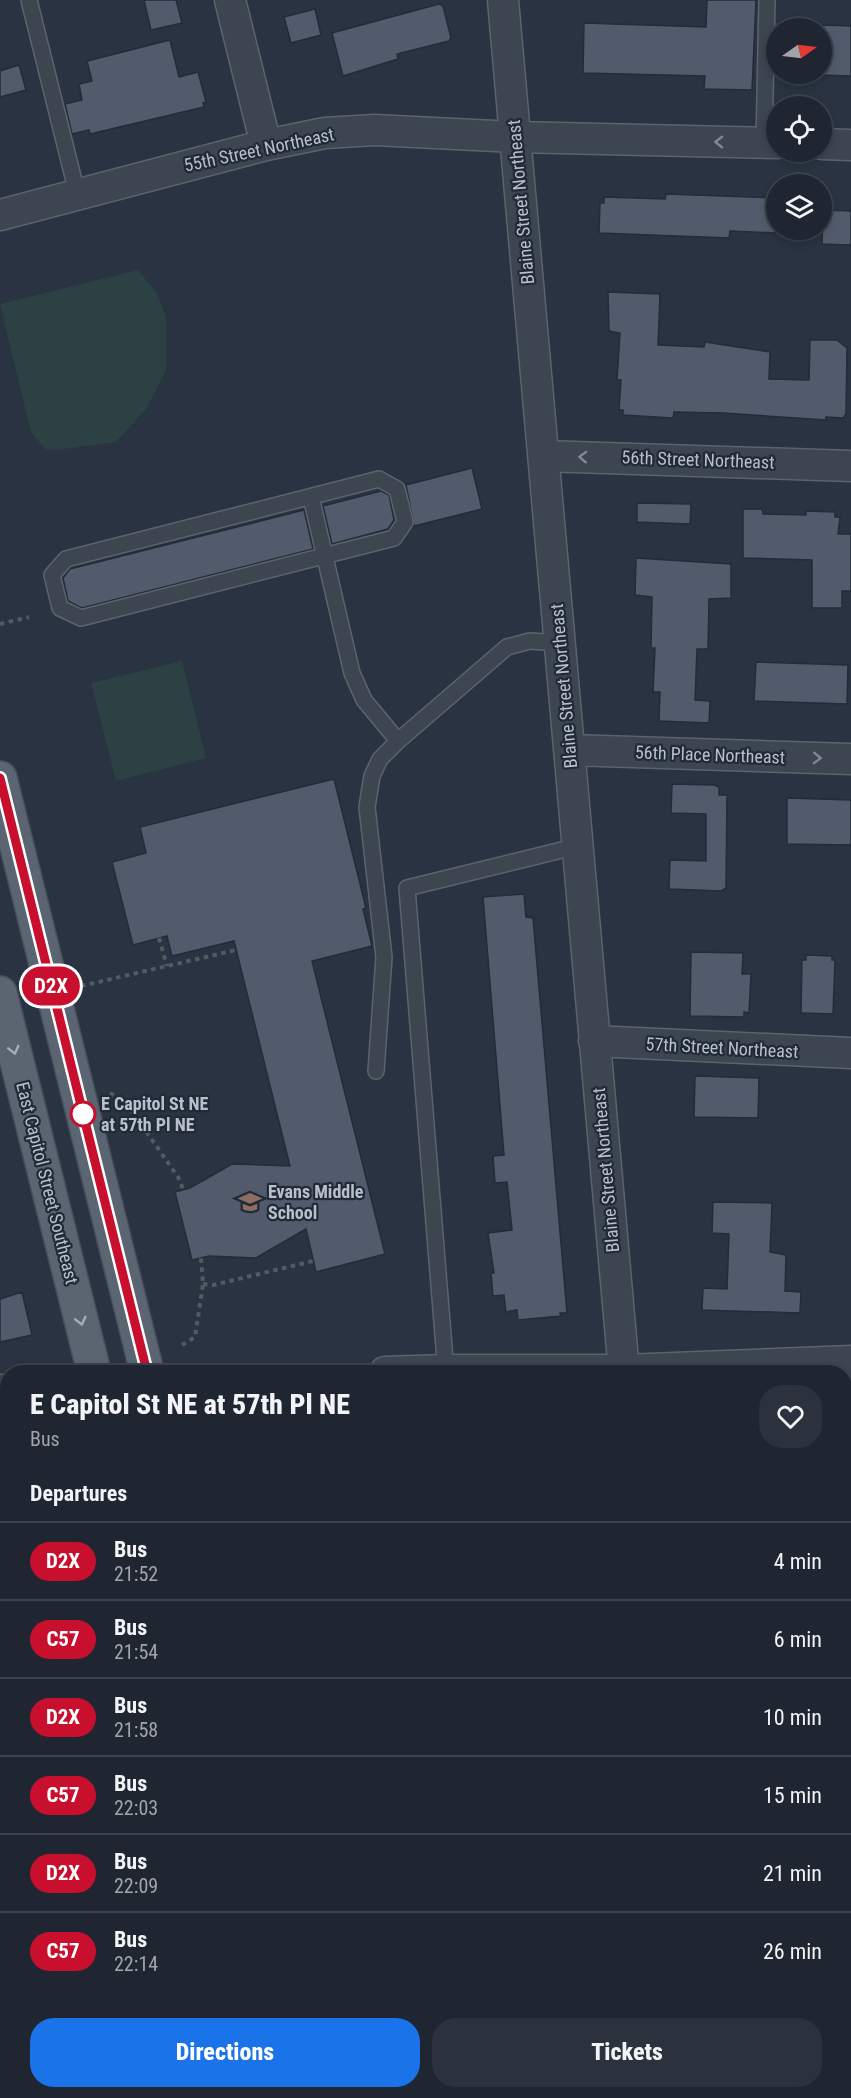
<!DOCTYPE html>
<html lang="en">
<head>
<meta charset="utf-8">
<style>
	body { margin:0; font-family:"Roboto Condensed",sans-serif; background:#2c323d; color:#f1f3f6; height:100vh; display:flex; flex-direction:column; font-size:22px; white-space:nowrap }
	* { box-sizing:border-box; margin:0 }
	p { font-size:20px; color:#a1a5ab }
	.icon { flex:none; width:33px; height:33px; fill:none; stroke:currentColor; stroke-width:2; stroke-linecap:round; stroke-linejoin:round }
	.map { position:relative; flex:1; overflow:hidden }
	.sheet { position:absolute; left:0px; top:1365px; width:852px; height:734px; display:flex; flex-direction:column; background:#1f2631; border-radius:24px 24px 0 0; box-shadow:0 3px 9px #0003,0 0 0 2px #3c434d }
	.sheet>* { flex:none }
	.badge { padding:0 12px; border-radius:20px; font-size:21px; line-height:39px }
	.needle { width:39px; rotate:76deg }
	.tools { position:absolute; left:766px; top:18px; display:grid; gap:12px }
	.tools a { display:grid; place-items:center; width:66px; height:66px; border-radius:50%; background:#1f2631; box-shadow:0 3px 9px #0003,0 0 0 2px #3c434d; font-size:30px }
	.map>.badge { position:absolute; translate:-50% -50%; box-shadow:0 0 0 3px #fff }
	h2 { padding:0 30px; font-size:22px; line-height:54px }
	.round { display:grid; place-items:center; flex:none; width:63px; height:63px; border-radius:24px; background:#2c323d }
	.overview { display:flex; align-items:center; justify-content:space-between; height:102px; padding:0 30px }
	h1 { font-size:28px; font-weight:800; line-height:45px }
	.primary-button { display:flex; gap:12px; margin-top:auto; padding:12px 30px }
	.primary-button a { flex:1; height:69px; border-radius:24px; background:#1a73e8; color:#fff; font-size:24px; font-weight:800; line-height:69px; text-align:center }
	.primary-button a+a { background:#2c323d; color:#f1f3f6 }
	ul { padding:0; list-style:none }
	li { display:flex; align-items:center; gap:18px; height:78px; padding:0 30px; border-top:2px solid #3c434d }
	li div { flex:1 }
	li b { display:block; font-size:22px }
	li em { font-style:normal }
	li .badge { min-width:66px; font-weight:700; text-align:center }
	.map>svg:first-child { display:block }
</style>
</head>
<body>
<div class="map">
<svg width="851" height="2098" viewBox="0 0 851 2098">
	<rect width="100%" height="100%" fill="#293341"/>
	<!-- green -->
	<path fill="#2c4143" d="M138,270L156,292L166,316V371L146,409L116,442L57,450L45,449L31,432L0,304Z
		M182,661L206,758L116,781L91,683Z
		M60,2091H243L245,2098H62Z"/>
	<!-- building -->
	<path fill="#525b6c" stroke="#232c38" stroke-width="1.5" d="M144,0H176L182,23L151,30Z
		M707,0H756L752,90L704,89L705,76L583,73L584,23L706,27Z
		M439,4L443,6L451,38L449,41L397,54L398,59L343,76L332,33Z
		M315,9L321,35L291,43L284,17Z
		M822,25L851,26V76L822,75Z
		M170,40L179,77L198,72L206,102L203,103L204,107L90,134L89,130L72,134L65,104L82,100L79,84L92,81L87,61Z
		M19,65L26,90L0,97V71Z
		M666,194L777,198V233L730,231L729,238L599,233L600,203H604V197L665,199Z
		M823,210L851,211V245L822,244Z
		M608,292L660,294L658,345L704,347L705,342L770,352L769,379L809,380L810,340H837L847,348L846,414L843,418L826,417V420L723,413L674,412L673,418L623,415V410H619L621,380H617L620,333L609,331Z
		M472,468L482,509L414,526L406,485Z
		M381,491L389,495L394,520L388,529L332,544L323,506Z
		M637,503L691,504L690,524L637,522Z
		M743,509H762L763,514L806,515V511L835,512V517H840L838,534H851V591H842V608H812V560L743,558Z
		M304,510L313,549L82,608L68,601L63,578L70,569Z
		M636,558L731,564V598L709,599L708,649H697L695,700L710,701L709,723L659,721L660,692H653L655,648H651L652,597L635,595Z
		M756,662L848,665L847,704L754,701Z
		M334,779L366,908L363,909L372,946L312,961L385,1254L316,1272L306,1229L256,1258L209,1256L192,1260L175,1192L190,1188L232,1164L290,1166L234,941L172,956L167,936L133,945L112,862L146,853L140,827Z
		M672,784L714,785L719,787V795H727L726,888L721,891L669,889L670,860L706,861V814L671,813Z
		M787,798L851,800V845L787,844Z
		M524,894L526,917L533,918L567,1313H560L561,1316L518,1320L517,1310L506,1312L504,1295L493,1296L491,1273H494L488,1233L512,1230L507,1182L495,1183L493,1156L504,1155L483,897Z
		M691,952L743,953L742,974H751L749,1013L744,1012V1017L690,1016Z
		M806,955L832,956V960H835L833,1014L801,1013L802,960H806Z
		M695,1076L759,1078L758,1118L694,1117Z
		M713,1202L772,1203L770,1252L786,1255L785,1291L801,1292L800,1313L702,1310L703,1288L727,1289L729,1234L712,1233Z
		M22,1292L32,1335L0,1342V1299Z"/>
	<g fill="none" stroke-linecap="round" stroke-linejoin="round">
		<!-- service casing -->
		<g stroke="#5b636e" stroke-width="18">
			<path id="service" d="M29,0L77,193
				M764,143L767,0
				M379,479L397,489L405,522L394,538L81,618L60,608L52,575L66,559Z
				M311,497L352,673L364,700L398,741
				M376,1071L384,957L367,807L372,776L380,759L398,741L507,647L530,641L561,643
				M446,1372L407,888L578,846
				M844,1556L851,1555
				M0,1631L7,1656
				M0,1676L8,1706
				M844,1814L851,1820
				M0,2068L8,2088"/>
		</g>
		<!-- minor casing -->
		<g stroke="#5b636e" stroke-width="33">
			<path id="minor" d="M230,0L266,145
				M503,0L624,1372
				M822,144L851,145
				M0,215L266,145L325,133L374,130L515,137L777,143
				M544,456L851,466
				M570,750L851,759
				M594,1041L851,1053
				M385,1372L445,1370H623L851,1361
				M0,1390H8
				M0,1658L8,1656
				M844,1772L851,1770
				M0,2039L8,2035
				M831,2091L834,2098"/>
		</g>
		<!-- primary casing -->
		<g stroke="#464e5a" stroke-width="36">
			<path id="primary" d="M0,778L147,1372
				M0,993L94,1372
				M272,2091L274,2098
				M323,2091L324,2098"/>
		</g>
		<!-- path -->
		<path stroke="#4b5e61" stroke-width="4" stroke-dasharray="4.5 4.5" stroke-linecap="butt" d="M0,624L29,617
			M159,938L167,966
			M81,986L236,950
			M110,1093L127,1104L178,1177L183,1189
			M203,1284L213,1285L313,1261
			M182,1345L195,1337L203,1284L201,1258"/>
		<!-- service -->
		<use href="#service" stroke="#3d4551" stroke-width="15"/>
		<!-- minor -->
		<use href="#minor" stroke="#3d4551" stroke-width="30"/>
		<!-- primary -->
		<use href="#primary" stroke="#5b6471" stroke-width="33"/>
	</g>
	<!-- one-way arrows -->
	<defs><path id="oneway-chevron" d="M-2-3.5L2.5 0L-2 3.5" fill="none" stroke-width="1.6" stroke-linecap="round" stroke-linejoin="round" transform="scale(1.5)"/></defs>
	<g stroke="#828994">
		<use href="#oneway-chevron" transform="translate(719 142) rotate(-179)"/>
		<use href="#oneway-chevron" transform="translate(583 457) rotate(-178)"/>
		<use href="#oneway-chevron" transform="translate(817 758) rotate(2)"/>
	</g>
	<g stroke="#a7aeb9">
		<use href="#oneway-chevron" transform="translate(14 1050) rotate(76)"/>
		<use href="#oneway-chevron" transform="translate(81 1321) rotate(76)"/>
	</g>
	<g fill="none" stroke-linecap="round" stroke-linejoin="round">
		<!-- line casing -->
		<g stroke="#fff" stroke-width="14">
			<path id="line" d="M0,778L147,1372"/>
		</g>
		<!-- line -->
		<use href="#line" stroke="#c8102e" stroke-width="9"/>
	</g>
	<!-- icons -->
	<defs>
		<g id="school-bare" transform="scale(1.8)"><path d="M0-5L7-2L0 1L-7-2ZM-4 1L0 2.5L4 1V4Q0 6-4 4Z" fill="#8d6e63" stroke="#212a37" stroke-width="2.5" paint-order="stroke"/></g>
	</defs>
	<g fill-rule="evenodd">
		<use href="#school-bare" x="250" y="1202"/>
	</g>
	<!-- markers -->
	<circle fill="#fff" stroke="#c8102e" stroke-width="3" cx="83" cy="1114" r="12"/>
	<g text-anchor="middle" stroke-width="4.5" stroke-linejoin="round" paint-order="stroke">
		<!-- street labels -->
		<g font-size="18" fill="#bac0cb" stroke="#212a37">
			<text transform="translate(259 150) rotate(-12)" y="6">55th Street Northeast</text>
			<text transform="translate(521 202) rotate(-95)" y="6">Blaine Street Northeast</text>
			<text transform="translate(698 460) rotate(2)" y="6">56th Street Northeast</text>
			<text transform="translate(564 686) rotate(-95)" y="6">Blaine Street Northeast</text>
			<text transform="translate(710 755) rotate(2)" y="6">56th Place Northeast</text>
			<text transform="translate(722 1048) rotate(3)" y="6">57th Street Northeast</text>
			<text transform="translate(606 1170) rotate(-95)" y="6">Blaine Street Northeast</text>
			<text transform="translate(47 1183) rotate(76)" y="6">East Capitol Street Southeast</text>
		</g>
		<!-- stop labels -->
		<g font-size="18" font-weight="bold" fill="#bac0cb" stroke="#212a37" text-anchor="start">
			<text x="101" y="1110">E Capitol St NE<tspan x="101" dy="21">at 57th Pl NE</tspan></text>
		</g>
		<!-- poi labels -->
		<g font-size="18" font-weight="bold" fill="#bac0cb" stroke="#212a37" text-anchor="start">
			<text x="268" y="1198">Evans Middle<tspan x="268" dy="21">School</tspan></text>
		</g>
	</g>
</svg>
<div class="tools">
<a><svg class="needle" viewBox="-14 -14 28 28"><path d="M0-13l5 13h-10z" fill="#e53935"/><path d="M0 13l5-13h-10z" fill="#a1a5ab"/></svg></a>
<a><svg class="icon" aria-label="locate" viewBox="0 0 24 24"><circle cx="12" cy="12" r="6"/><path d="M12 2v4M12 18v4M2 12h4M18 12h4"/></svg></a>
<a><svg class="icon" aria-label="layers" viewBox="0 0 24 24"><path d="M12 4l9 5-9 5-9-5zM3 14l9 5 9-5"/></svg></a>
</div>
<b class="badge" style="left:51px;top:986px;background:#c8102e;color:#fff">D2X</b>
<section class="sheet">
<div class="overview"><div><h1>E Capitol St NE at 57th Pl NE</h1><p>Bus</p></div><a class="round"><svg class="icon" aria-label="heart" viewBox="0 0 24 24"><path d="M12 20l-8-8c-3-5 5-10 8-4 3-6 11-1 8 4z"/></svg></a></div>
<h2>Departures</h2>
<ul>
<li><span class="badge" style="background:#c8102e;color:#fff">D2X</span><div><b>Bus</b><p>21:52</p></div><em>4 min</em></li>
<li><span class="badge" style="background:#c8102e;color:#fff">C57</span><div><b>Bus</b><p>21:54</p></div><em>6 min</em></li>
<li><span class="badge" style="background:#c8102e;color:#fff">D2X</span><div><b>Bus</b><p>21:58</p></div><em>10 min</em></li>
<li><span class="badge" style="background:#c8102e;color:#fff">C57</span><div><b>Bus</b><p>22:03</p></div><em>15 min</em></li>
<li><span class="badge" style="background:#c8102e;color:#fff">D2X</span><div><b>Bus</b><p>22:09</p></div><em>21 min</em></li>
<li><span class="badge" style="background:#c8102e;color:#fff">C57</span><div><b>Bus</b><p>22:14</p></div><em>26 min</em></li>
</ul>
<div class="primary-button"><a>Directions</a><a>Tickets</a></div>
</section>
</div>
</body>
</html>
